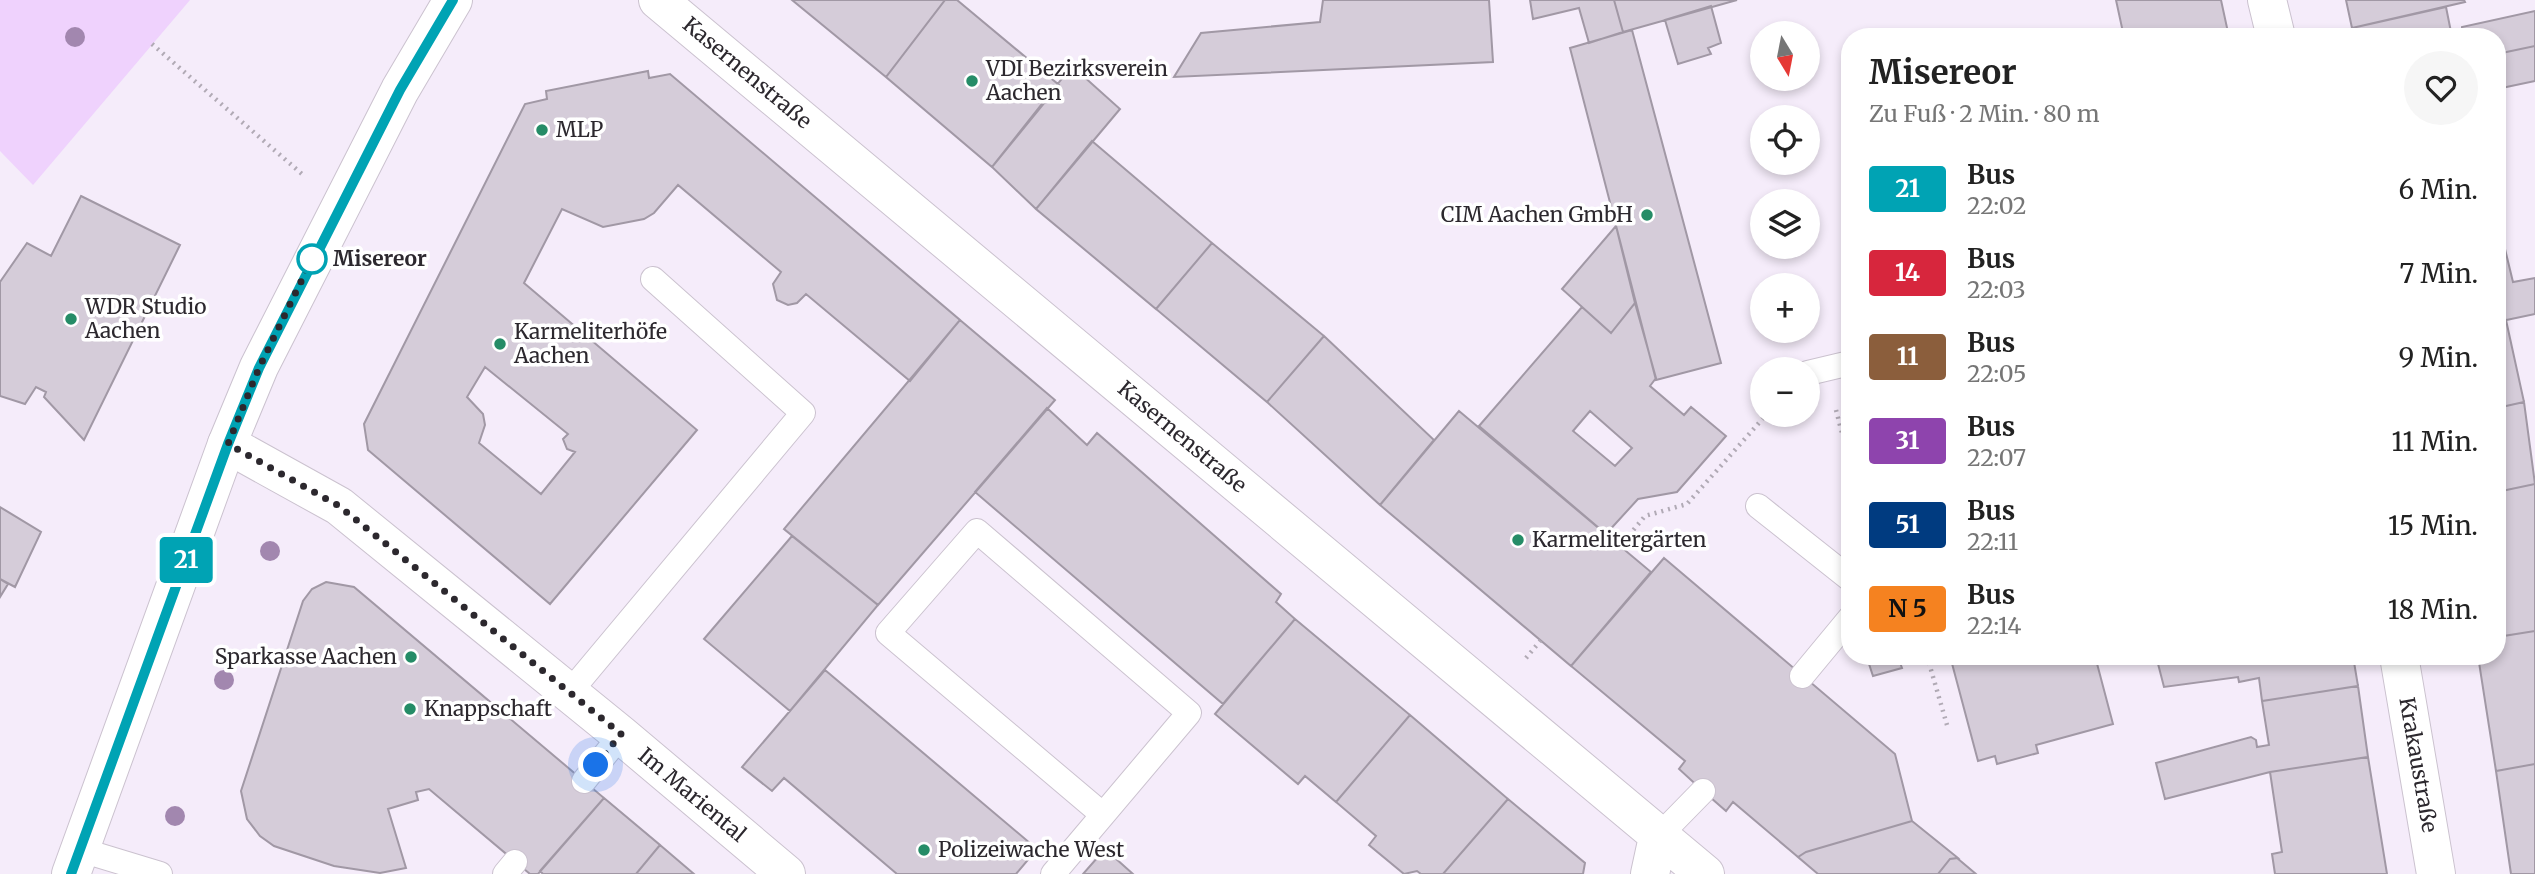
<!DOCTYPE html>
<html lang="de">
<head>
<meta charset="utf-8">
<style>
	body { margin:0; font-family:Merriweather,serif; background:#f6f6f6; color:#222; height:100vh; display:flex; flex-direction:column; font-size:26px; white-space:nowrap }
	* { box-sizing:border-box; margin:0 }
	p { font-size:23px; color:#767676 }
	.icon { flex:none; width:38px; height:38px; fill:none; stroke:currentColor; stroke-width:2; stroke-linecap:round; stroke-linejoin:round }
	.map { position:relative; flex:1; overflow:hidden }
	.sheet { position:absolute; left:1841px; top:28px; width:665px; height:637px; display:flex; flex-direction:column; background:#fff; border-radius:28px; box-shadow:0 4px 10px #0003 }
	.sheet>* { flex:none }
	.badge { padding:0 14px; border-radius:5px; font-size:24px; line-height:46px }
	.needle { width:46px; rotate:170deg }
	.fabs { position:absolute; left:1750px; top:21px; display:grid; gap:14px }
	.fabs a { display:grid; place-items:center; width:70px; height:70px; border-radius:50%; background:#fff; box-shadow:0 4px 10px #0003; font-size:35px }
	.you { position:absolute; width:35px; height:35px; margin:-18px; border:5px solid #fff; border-radius:50%; background:#1a73e8; box-shadow:0 0 0 10px #1a73e833 }
	.map>.badge { position:absolute; translate:-50% -50%; box-shadow:0 0 0 4px #fff }
	.round { display:grid; place-items:center; flex:none; width:74px; height:74px; border-radius:37px; background:#f6f6f6 }
	.headline { display:flex; align-items:center; justify-content:space-between; height:119px; padding:0 28px }
	h1 { font-size:33px; font-weight:700; line-height:52px }
	ul { padding:0; list-style:none }
	li { display:flex; align-items:center; gap:21px; height:84px; padding:0 28px }
	li div { flex:1 }
	li b { display:block; font-size:26px }
	li em { font-style:normal }
	li .badge { min-width:77px; font-weight:700; text-align:center }
	.map>svg:first-child { display:block }
</style>
</head>
<body>
<div class="map">
<svg width="2535" height="874" viewBox="0 0 2535 874">
	<rect width="100%" height="100%" fill="#f5ecfa"/>
	<!-- green -->
	<path fill="#efd2fd" d="M0,0H190L33,185L0,151Z"/>
	<!-- building -->
	<path fill="#d5ccd9" stroke="#a198a5" stroke-width="2" fill-rule="evenodd" d="M792,0H945L886,77Z
		M945,0H957L1059,85L992,167L886,77Z
		M1323,0H1489L1493,62L1174,77L1201,33L1320,22Z
		M1530,0H1614L1623,32L1589,43L1579,8L1533,19Z
		M1614,0H1737L1623,32Z
		M2116,0H2221L2229,37H2124Z
		M2346,0H2464L2465,2L2352,28Z
		M1711,6L1721,43L1708,48L1711,54L1678,64L1665,20Z
		M2446,7L2451,32L2462,30V27L2535,11V46L2497,54V37H2354L2352,28Z
		M1632,30L1721,363L1656,380L1570,48Z
		M2535,46V81L2497,89V54Z
		M1072,66L1120,109L1036,209L992,167Z
		M648,71L649,78L670,74L960,320L910,381L806,294L797,303L788,305L777,300L773,284L781,272L678,185L654,213L644,219L603,227L562,209L524,283L697,430L550,604L368,450L364,424L525,104L547,99L546,91ZM485,367L568,434L563,439L567,449L575,452L541,494L479,443L485,425L483,414L467,397Z
		M1092,141L1212,243L1156,309L1036,209Z
		M81,196L180,245L84,440L44,397L46,392L36,387L25,404L0,396V282L27,243L51,256Z
		M1616,226L1635,303L1611,333L1562,289Z
		M1212,243L1324,336L1267,402L1156,309Z
		M2505,249L2513,282L2535,278V314L2497,322V251Z
		M1635,303L1656,378L1650,386L1684,415L1691,407L1726,436L1677,492L1638,499L1606,534L1479,426L1582,307L1611,333ZM1590,411L1632,448L1615,466L1573,431Z
		M960,320L1055,400L878,605L784,529Z
		M2506,320L2524,402L2497,408V322Z
		M1324,336L1434,440L1380,505L1267,402Z
		M2524,402L2535,484L2497,492V408Z
		M1047,408L1087,445L1097,433L1281,594L1276,602L1295,619L1223,704L975,492Z
		M1459,411L1651,572L1571,666L1380,505Z
		M2535,484V631L2497,637V492Z
		M0,507L41,532L15,587L0,579Z
		M792,536L878,605L790,711L704,639Z
		M1664,558L1895,754L1912,821L1806,852L1798,857L1733,802L1726,811L1703,791L1679,769L1685,761L1571,666Z
		M0,579L8,584L0,597Z
		M326,582L354,587L604,798L538,874H530L429,789L416,792L418,800L388,809L406,868L380,873L334,866L274,846L260,836L247,819L241,791L303,601L312,589Z
		M1295,619L1410,715L1336,802L1305,776L1298,784L1215,714Z
		M2535,631V764L2496,771L2478,656H2497V637Z
		M1950,656H2095L2113,724L2036,745L2038,753L1997,764L1995,756L1978,761Z
		M2156,656H2353L2358,686L2262,701L2259,678L2239,682L2238,677L2164,687Z
		M1898,657L1902,668L1873,676L1869,664Z
		M825,670L1037,849L1016,874H897L784,778L772,791L742,767Z
		M2358,686L2368,757L2270,772L2165,799L2156,763L2251,737L2256,740L2257,747L2269,745L2262,701Z
		M1410,715L1508,799L1443,874H1421L1417,871L1404,874L1369,845L1376,836L1336,802Z
		M2368,757L2387,874H2275L2272,854L2282,852L2270,772Z
		M2535,764V874H2511L2496,771Z
		M604,798L660,845L636,874H543L540,871Z
		M1508,799L1585,863L1583,874H1443Z
		M1912,821L1958,858L1950,859L1938,874H1818L1798,857L1806,852Z
		M660,845L694,874H636Z
		M1105,849L1133,874H1083Z
		M1957,858L1976,874H1938L1950,859Z"/>
	<g fill="none" stroke-linecap="round" stroke-linejoin="round">
		<!-- service casing -->
		<g stroke="#cbc2cf" stroke-width="26">
			<path id="service" d="M1808,373L1850,363
				M1758,506L1850,579
				M1802,676L1850,618
				M569,693L803,413L653,279
				M584,781L621,735
				M1658,837L1703,791
				M81,850L160,874
				M505,874L515,862
				M1053,874L1189,713L977,531L888,633L1102,814"/>
		</g>
		<!-- minor casing -->
		<g stroke="#cbc2cf" stroke-width="40">
			<path id="minor" d="M658,0L1705,874
				M2267,0L2276,37
				M227,444L339,506L621,735L786,874
				M2399,656L2436,874
				M1650,874L1658,837"/>
		</g>
		<!-- tertiary casing -->
		<g stroke="#cbc2cf" stroke-width="40">
			<path id="tertiary" d="M71,874L227,444L259,367L400,90L453,0"/>
		</g>
		<!-- path -->
		<path stroke="#b1aab5" stroke-width="4.5" stroke-dasharray="2 5" stroke-linecap="butt" d="M152,44L302,174
			M1836,410L1850,464
			M1620,546L1645,516L1687,504L1766,415
			M1927,656L1947,725
			M1526,658L1541,640"/>
		<!-- service -->
		<use href="#service" stroke="#fff" stroke-width="24"/>
		<!-- minor -->
		<use href="#minor" stroke="#fff" stroke-width="38"/>
		<!-- tertiary -->
		<use href="#tertiary" stroke="#fff" stroke-width="38"/>
	</g>
	<!-- trees -->
	<g fill="#a287af">
		<circle cx="75" cy="37" r="10"/>
		<circle cx="270" cy="551" r="10"/>
		<circle cx="224" cy="680" r="10"/>
		<circle cx="175" cy="816" r="10"/>
	</g>
	<g fill="none" stroke-linecap="round" stroke-linejoin="round">
		<!-- line casing -->
		<g stroke="#fff" stroke-width="16">
			<path id="line" d="M71,874L228,444L259,368L400,90L453,0"/>
		</g>
		<!-- line -->
		<use href="#line" stroke="#00a3b4" stroke-width="10"/>
		<!-- walk -->
		<path stroke="#2c282e" stroke-width="7" stroke-dasharray="0 12.6" d="M312,259L259,368L228,444L339,506L621,734L596,765"/>
	</g>
	<!-- markers -->
	<g fill="#258c67" stroke="#fff" stroke-width="2.5">
		<circle cx="972" cy="81" r="7"/>
		<circle cx="542" cy="130" r="7"/>
		<circle cx="1647" cy="215" r="7"/>
		<circle cx="71" cy="319" r="7"/>
		<circle cx="500" cy="344" r="7"/>
		<circle cx="1518" cy="540" r="7"/>
		<circle cx="411" cy="657" r="7"/>
		<circle cx="410" cy="709" r="7"/>
		<circle cx="924" cy="850" r="7"/>
	</g>
	<circle fill="#fff" stroke="#00a3b4" stroke-width="3.5" cx="312" cy="259" r="14"/>
	<g text-anchor="middle" stroke-width="7" stroke-linejoin="round" paint-order="stroke">
		<!-- poi labels -->
		<g font-size="21" fill="#2c282e" stroke="#fff" text-anchor="start">
			<text x="986" y="76">VDI Bezirksverein<tspan x="986" dy="24">Aachen</tspan></text>
			<text x="556" y="137">MLP</text>
			<text x="1633" y="222" text-anchor="end">CIM Aachen GmbH</text>
			<text x="85" y="314">WDR Studio<tspan x="85" dy="24">Aachen</tspan></text>
			<text x="514" y="339">Karmeliterhöfe<tspan x="514" dy="24">Aachen</tspan></text>
			<text x="1532" y="547">Karmelitergärten</text>
			<text x="397" y="664" text-anchor="end">Sparkasse Aachen</text>
			<text x="424" y="716">Knappschaft</text>
			<text x="938" y="857">Polizeiwache West</text>
		</g>
		<!-- street labels -->
		<g font-size="21" fill="#2c282e" stroke="#fff">
			<text transform="translate(747 73) rotate(40)" y="7">Kasernenstraße</text>
			<text transform="translate(1182 437) rotate(40)" y="7">Kasernenstraße</text>
			<text transform="translate(2418 765) rotate(80)" y="7">Krakaustraße</text>
			<text transform="translate(692 795) rotate(40)" y="7">Im Mariental</text>
		</g>
		<!-- stop labels -->
		<g font-size="21" font-weight="bold" fill="#2c282e" stroke="#fff" text-anchor="start">
			<text x="333" y="266">Misereor</text>
		</g>
	</g>
</svg>
<div class="fabs">
<a><svg class="needle" viewBox="-14 -14 28 28"><path d="M0-13l5 13h-10z" fill="#e53935"/><path d="M0 13l5-13h-10z" fill="#767676"/></svg></a>
<a><svg class="icon" aria-label="locate" viewBox="0 0 24 24"><circle cx="12" cy="12" r="6"/><path d="M12 2v4M12 18v4M2 12h4M18 12h4"/></svg></a>
<a><svg class="icon" aria-label="layers" viewBox="0 0 24 24"><path d="M12 4l9 5-9 5-9-5zM3 14l9 5 9-5"/></svg></a>
<a>+</a>
<a>−</a>
</div>
<div class="you" style="left:596px;top:765px"></div>
<b class="badge" style="left:186px;top:560px;background:#00a3b4;color:#fff">21</b>
<section class="sheet">
<div class="headline"><div><h1>Misereor</h1><p>Zu Fuß · 2 Min. · 80 m</p></div><a class="round"><svg class="icon" aria-label="heart" viewBox="0 0 24 24"><path d="M12 20l-8-8c-3-5 5-10 8-4 3-6 11-1 8 4z"/></svg></a></div>
<ul>
<li><span class="badge" style="background:#00a3b4;color:#fff">21</span><div><b>Bus</b><p>22:02</p></div><em>6 Min.</em></li>
<li><span class="badge" style="background:#d7263d;color:#fff">14</span><div><b>Bus</b><p>22:03</p></div><em>7 Min.</em></li>
<li><span class="badge" style="background:#8b5e3c;color:#fff">11</span><div><b>Bus</b><p>22:05</p></div><em>9 Min.</em></li>
<li><span class="badge" style="background:#8e44ad;color:#fff">31</span><div><b>Bus</b><p>22:07</p></div><em>11 Min.</em></li>
<li><span class="badge" style="background:#003b80;color:#fff">51</span><div><b>Bus</b><p>22:11</p></div><em>15 Min.</em></li>
<li><span class="badge" style="background:#f58220;color:#111">N 5</span><div><b>Bus</b><p>22:14</p></div><em>18 Min.</em></li>
</ul>
</section>
</div>
</body>
</html>
